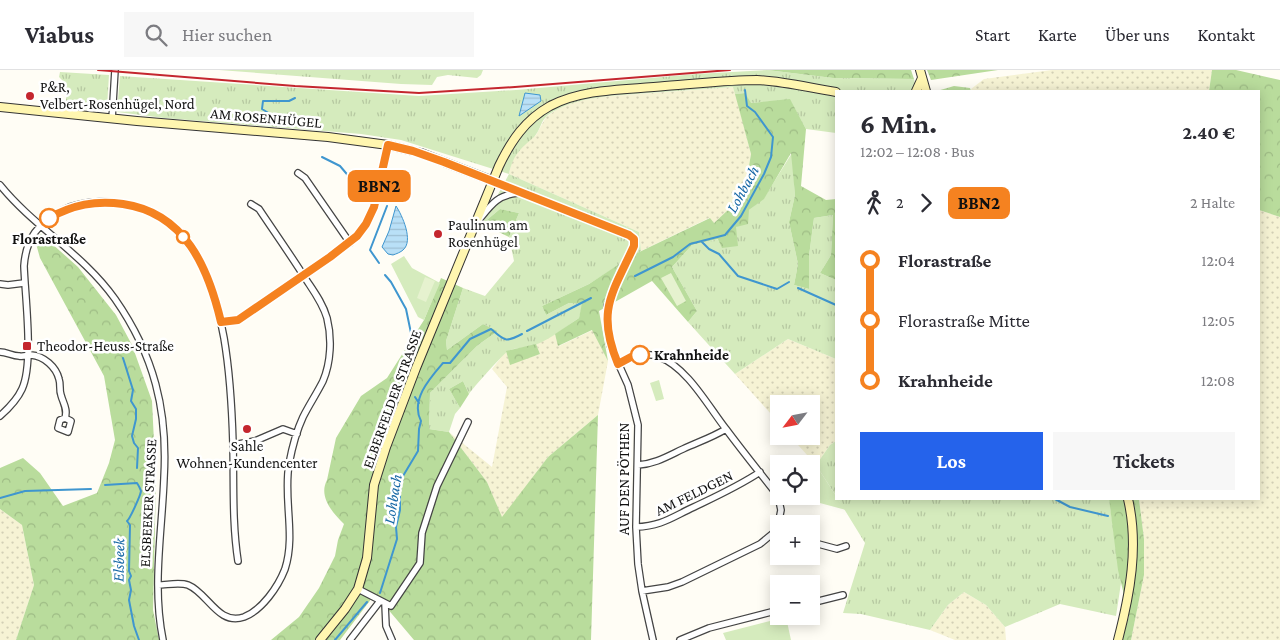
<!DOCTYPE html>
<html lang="de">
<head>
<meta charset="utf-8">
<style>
	body { margin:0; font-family:"Crimson Pro",serif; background:#f7f7f7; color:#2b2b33; height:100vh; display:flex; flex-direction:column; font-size:19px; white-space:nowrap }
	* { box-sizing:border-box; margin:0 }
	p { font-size:16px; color:#7c7c81 }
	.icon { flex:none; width:28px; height:28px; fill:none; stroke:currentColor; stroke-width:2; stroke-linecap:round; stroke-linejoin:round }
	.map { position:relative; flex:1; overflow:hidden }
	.side { position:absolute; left:835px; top:20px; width:425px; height:410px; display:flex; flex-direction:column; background:#fff; border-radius:0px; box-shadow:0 2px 12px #0003 }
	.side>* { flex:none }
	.badge { padding:0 10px; border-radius:8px; font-size:18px; line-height:32px }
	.needle { width:32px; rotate:238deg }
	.fabs { position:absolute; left:770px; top:325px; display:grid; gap:10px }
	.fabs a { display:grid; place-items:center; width:50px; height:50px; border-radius:0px; background:#fff; box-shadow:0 2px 12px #0003; font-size:25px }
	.map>.badge { position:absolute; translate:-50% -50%; box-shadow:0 0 0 2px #fff }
	.legs { display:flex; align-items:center; gap:8px; height:55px; padding:0 25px; font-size:16px }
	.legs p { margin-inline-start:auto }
	.headline { display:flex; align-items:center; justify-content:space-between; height:85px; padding:0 25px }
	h1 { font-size:28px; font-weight:700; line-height:38px }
	.button { display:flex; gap:10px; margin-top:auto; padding:10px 25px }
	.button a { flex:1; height:58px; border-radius:0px; background:#2563eb; color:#fff; font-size:20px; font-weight:700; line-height:58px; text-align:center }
	.button a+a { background:#f7f7f7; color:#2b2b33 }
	ul { padding:0 25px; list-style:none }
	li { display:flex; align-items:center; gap:18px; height:60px; font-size:19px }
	li i { display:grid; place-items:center; width:8px; height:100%; margin:0 6px; background:currentColor }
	li i::after { content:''; width:12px; height:12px; margin:-6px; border:4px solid; border-radius:50%; background:#fff }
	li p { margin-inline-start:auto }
	li:first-child i { background:linear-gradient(#0000 50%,currentColor 0) }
	li:last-child i { background:linear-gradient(currentColor 50%,#0000 0) }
	header { display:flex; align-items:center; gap:30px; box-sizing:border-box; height:70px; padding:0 25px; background:#fff; border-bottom:1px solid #e1e1e2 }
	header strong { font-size:24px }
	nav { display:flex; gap:28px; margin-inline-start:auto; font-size:18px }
	.search { width:350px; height:45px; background:#f7f7f7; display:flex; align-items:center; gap:12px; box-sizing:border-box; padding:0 18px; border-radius:0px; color:#7c7c81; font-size:19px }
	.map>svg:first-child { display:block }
</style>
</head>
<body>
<header>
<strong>Viabus</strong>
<div class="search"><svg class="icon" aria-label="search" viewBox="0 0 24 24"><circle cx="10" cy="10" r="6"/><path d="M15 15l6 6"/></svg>Hier suchen</div>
<nav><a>Start</a><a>Karte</a><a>Über uns</a><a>Kontakt</a></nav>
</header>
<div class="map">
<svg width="1280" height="570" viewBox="0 0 1280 570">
	<defs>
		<pattern id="farmland-dots" width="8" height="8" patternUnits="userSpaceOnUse" patternTransform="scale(1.25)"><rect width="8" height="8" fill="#f6f3d4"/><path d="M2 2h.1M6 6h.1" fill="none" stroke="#d2cfb5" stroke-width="1.8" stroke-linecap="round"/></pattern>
		<pattern id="grass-tufts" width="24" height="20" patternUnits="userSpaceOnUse" patternTransform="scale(1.25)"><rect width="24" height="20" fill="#d5ebbd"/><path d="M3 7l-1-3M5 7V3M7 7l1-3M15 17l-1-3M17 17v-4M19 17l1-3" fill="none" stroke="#b6c8a1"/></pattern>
		<pattern id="forest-crowns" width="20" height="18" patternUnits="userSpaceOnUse" patternTransform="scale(1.25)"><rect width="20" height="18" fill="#b9dc9c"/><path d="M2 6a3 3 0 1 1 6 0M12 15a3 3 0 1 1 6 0" fill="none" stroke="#9ebc85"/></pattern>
		<pattern id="water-rules" width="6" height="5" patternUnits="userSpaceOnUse" patternTransform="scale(1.25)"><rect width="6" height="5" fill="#b9e0f7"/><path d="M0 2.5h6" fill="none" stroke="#9ebfd3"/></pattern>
	</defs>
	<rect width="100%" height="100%" fill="#fffdf5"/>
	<!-- farmland -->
	<path fill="url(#farmland-dots)" d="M1052,0H1212L1209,21H972L971,19L984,9Z
		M734,17L751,84L746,113L729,139L714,153L709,148L641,181L639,162L509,104L512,90L525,73L536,65L546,47L559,38L574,32L597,27Z
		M1259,140L1280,147V570H1131L1144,505V469L1139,429H1259Z
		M593,260L608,291L598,345L548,387L502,448L487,412L449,362L492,397L507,317L492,299L506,281L510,294L540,284L536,274L555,264L559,276Z
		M788,269L836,289V371L830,375L816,395L790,366H811V334H779V353L735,304Z
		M0,439L22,455L34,515L16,570H0Z
		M964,522L986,535L1005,557L1006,570H955L930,560L948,535Z"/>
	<!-- grass -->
	<path fill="url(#grass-tufts)" d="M219,0H483L481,5L477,8L448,5L437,7L432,15L401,14Z
		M767,0L833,8L914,9L917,21H836V63L806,59L790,30L750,33L745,23L735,24L733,17C705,19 677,21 649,23C615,26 577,25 548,45C541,50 540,61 534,67C520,79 513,85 509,104L639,162L641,181L589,214L542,236L546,245L569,233H583L579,248C565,257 551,269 535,275C527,278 517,277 508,281C505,282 472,319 469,324L463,311L449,319L460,338L455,344L449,362L429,359L430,323L478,275L498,261L483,254L447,280L446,271L463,218L485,226L514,191L509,167L519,143L500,139L482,154L509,104L401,70L361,64L164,48L117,42L120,6L419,26L516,20L696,4Z
		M60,2L109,5L107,37L105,41L66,37V14L59,7Z
		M792,83L795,125L789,152L798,194L794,215L809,219V186L814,148L833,145L831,185L820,203L836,210V289L788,269L735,304L688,252L697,241L672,197L692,175L719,169L736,157L749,140L764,128Z
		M836,371V426L816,395L830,375Z
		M838,429H1109L1121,513L1116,546L1060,534L1005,557L986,535L964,522L948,535L930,560L861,544L843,543L865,473Z"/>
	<!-- forest -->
	<path fill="url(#forest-crowns)" d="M767,0H911L914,9L833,8Z
		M927,0H998L931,10Z
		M1212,0H1236L1280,10V147L1259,140V21H1209Z
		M954,16L970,18L971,21H937Z
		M745,23L751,33L790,29L806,59L801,116L826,130L836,129V210L820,203L831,185L833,145L814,148L809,186V219L794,215L798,194L789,152L795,125L791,83L764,129L749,140L748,154L736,157L738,176L722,178L718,169L692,175L672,197L697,241L688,252L652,211L599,241L608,291L592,260L558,276L555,264L579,248L582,233H569L546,245L542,236L589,214L633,185L710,148L714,153L729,139L746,113L751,84L735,24Z
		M500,139L519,143L509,167L482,154Z
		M41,164L78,197L116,245L132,275L152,331L156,413L153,540L159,570H16L34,515L22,455L0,439V398L23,388L40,403L63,436L97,423L109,393L115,370L104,306L40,188L35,170Z
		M441,208L463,218L446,271L447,280L483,254L498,261L478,275L430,323L429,359L449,362L487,412L502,447L548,387L598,345L591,570H414L375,524L340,570H271L299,547L319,518L335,486L338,470L344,454C333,443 318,427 327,410L336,368L361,326L387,308L424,250Z
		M536,274L540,284L510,295L506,281Z
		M463,311L469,324L460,338L449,319Z
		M1109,429H1139L1144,469V505L1131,570H1122L1129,546L1118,500Z"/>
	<!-- park -->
	<path fill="#d5ebbd" d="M404,186L412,198L440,213L424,250L418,247L391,194Z
		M659,310L664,329L656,331L650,313Z
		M816,395L836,426V429H838L846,440L805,429L806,426H811V410Z
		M786,547L791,570H726L723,563Z"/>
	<!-- pitch -->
	<path fill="#e6f2cf" d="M671,203L686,231L677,236L661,208Z
		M425,207L435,211L426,232L417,228Z"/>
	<!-- water -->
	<path fill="url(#water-rules)" stroke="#3f96cf" d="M525,23L540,25L541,31L519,46Z
		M396,136C402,145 414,171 403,180C401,182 396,184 393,185L388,184L382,177L389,161Z"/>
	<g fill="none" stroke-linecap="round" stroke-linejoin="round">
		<!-- stream -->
		<path stroke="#3f96cf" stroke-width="2" d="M288,55L262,39L263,31H289L295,28
			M322,87L340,96L357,116
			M702,172L709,179L719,184L738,206L777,219L789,212
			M379,193L370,180L387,136
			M385,205L391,212L406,239L411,263
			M635,206L673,187L690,174L725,165L741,146L764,104L771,87L773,67L755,42L747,36L745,20
			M798,218L836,235
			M527,261L591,228
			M123,288L133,320L131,331L136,339V349L132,366L134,373L138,378L137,398
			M415,327L419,333
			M105,415L137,413C139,416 140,418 141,421C141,424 130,449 127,451L130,455L129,501L131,506L129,510L131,520L129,530L134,556L139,570
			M0,428L25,421L91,419
			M1055,429L1070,437L1108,446
			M380,523L397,469L396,457L400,440V421L403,406L418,381L419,359L421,351C410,330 430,308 443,293H450L470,269L491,259C505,271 505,273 522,264
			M335,570L367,532"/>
		<!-- street casing -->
		<g stroke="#444" stroke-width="8">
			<path id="street" d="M112,49L115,0
				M298,103L305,108L350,173
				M493,111L629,165L634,169V176L607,236V255L610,275L628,315L638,355L636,457L638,494L642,521L653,570
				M0,115C34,157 83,184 115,229C154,285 168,340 164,408C162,462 152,516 163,570
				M478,151C491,135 497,125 518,123
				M0,214L8,215L24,213
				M221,252L238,250L330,187L357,166L366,155L374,137L388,75
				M0,282C7,282 12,286 19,286C24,287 26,285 31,285C44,286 56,297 59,309C61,315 59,320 61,325C63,333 68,339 65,348L60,350L58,358L68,362L71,351L65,348
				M618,294C631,287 644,281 659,287C687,297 708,336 726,359C743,382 761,404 778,426L781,440L777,460L760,474L682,512L668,517L642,521
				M0,346C9,338 17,330 22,319C34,293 25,226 24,196C26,168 38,153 63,140C85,129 113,130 137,137C161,143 176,157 190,177C210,204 218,236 224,268C230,303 232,339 233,374C234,413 232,452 238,491
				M233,375L255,371L283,359L297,364
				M638,395C655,394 668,386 683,379C698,372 711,368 726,359
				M636,457C662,456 672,447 694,437C717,426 739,416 760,402
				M811,472L837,479L846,476
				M158,515C167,515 179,512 188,515C208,523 218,556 244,547C262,540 278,517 285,499C296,465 283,429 289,394C292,378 296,362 303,347C309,335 317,323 323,311C331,292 332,268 327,248C323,234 315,223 307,211C292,187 275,163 259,139L251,134
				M358,519L391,536L420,493L422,463L437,416L468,352
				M811,533L843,525
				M385,534L386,556L392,570
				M350,570L380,531
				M680,570L709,558L779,540"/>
		</g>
		<!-- secondary casing -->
		<g stroke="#333" stroke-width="10">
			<path id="secondary" d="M920,0L926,21
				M916,21L922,8
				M0,37L137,51L328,67L388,75L421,83L493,111
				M320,570L345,539L358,519L367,488L374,415L386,377L416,298L499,96C511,71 525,50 550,36C584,18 627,20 665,16C696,14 726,10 757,10C783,11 810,18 836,22
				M1118,570C1130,524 1139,476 1128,429"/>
		</g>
		<!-- street -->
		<use href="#street" stroke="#fff" stroke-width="5.5"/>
		<!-- secondary -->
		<use href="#secondary" stroke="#fff6b0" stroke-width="8"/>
		<!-- rail -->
		<path stroke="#c4262e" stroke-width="2" d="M98,0L295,16L419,23L515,17L730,0"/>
	</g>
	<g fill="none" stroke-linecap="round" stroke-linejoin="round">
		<!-- line-1 casing -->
		<g stroke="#fff" stroke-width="11">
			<path id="line-1" d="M49,148C73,135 95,130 123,134C185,143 208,197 221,252L238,250L330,187L357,166L366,154L374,137L388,75L413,81L444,92L629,165L634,169V176C612,224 596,241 618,294L631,287L640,285"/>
		</g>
		<!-- line-1 -->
		<use href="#line-1" stroke="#f58220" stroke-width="8"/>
	</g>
	<!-- markers -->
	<g fill="#c4262e" stroke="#fff" stroke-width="2">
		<circle cx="30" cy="26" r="5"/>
		<circle cx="438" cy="164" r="5"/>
		<rect x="22" y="271" width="10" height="10" rx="2.5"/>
		<circle cx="247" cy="359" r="5"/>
	</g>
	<g fill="#fff" stroke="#f58220" stroke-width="2.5">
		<circle cx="49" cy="148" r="9"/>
		<circle cx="183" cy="167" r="6"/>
		<circle cx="640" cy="285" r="9"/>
	</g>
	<g text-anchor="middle" stroke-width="5" stroke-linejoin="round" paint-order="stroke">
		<!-- poi labels -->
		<g font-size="15" fill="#111" stroke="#fff" text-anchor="start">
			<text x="40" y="22">P&amp;R,<tspan x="40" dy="17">Velbert-Rosenhügel, Nord</tspan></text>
			<text x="448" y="160">Paulinum am<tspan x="448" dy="17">Rosenhügel</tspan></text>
			<text x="37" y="281">Theodor-Heuss-Straße</text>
			<text x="247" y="381" text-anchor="middle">Sahle<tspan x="247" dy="17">Wohnen-Kundencenter</tspan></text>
		</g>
		<!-- street labels -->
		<g font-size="15" fill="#111" stroke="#fff">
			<text transform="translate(266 48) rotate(5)" y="5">AM ROSENHÜGEL</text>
			<text transform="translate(392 329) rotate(-70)" y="5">ELBERFELDER STRASSE</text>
			<text transform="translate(624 409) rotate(-90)" y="5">AUF DEN PÖTHEN</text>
			<text transform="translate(694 423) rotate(-26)" y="5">AM FELDGEN</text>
			<text transform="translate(148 433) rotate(-87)" y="5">ELSBEEKER STRASSE</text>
		</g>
		<!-- stop labels -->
		<g font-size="15" font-weight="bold" fill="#111" stroke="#fff">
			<text x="49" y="174">Florastraße</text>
			<text x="654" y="290" text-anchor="start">Krahnheide</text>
		</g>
		<!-- water labels -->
		<g font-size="16" font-style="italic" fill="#1768a6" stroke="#fff">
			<text transform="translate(742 119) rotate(-61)" y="6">Lohbach</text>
			<text transform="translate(392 429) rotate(-81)" y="6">Lohbach</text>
			<text transform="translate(118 490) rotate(-89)" y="6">Elsbeek</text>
		</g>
	</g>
</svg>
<div class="fabs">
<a><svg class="needle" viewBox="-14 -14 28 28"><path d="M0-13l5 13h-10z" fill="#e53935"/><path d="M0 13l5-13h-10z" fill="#7c7c81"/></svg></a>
<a><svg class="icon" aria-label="locate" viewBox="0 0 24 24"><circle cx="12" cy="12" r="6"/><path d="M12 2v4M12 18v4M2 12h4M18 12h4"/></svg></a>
<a>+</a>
<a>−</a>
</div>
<b class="badge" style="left:379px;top:116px;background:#f58220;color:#111">BBN2</b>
<section class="side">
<div class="headline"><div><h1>6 Min.</h1><p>12:02 – 12:08 · Bus</p></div><b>2.40 €</b></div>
<div class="legs"><svg class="icon" aria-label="walk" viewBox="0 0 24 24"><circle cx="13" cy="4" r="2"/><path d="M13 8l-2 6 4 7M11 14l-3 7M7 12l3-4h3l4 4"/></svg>2<svg class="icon" aria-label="forward" viewBox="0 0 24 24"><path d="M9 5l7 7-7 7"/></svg><b class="badge" style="background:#f58220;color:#111">BBN2</b><p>2 Halte</p></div>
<ul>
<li><i style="color:#f58220"></i><b>Florastraße</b><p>12:04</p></li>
<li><i style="color:#f58220"></i><span>Florastraße Mitte</span><p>12:05</p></li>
<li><i style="color:#f58220"></i><b>Krahnheide</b><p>12:08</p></li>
</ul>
<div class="button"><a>Los</a><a>Tickets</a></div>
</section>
</div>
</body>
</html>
